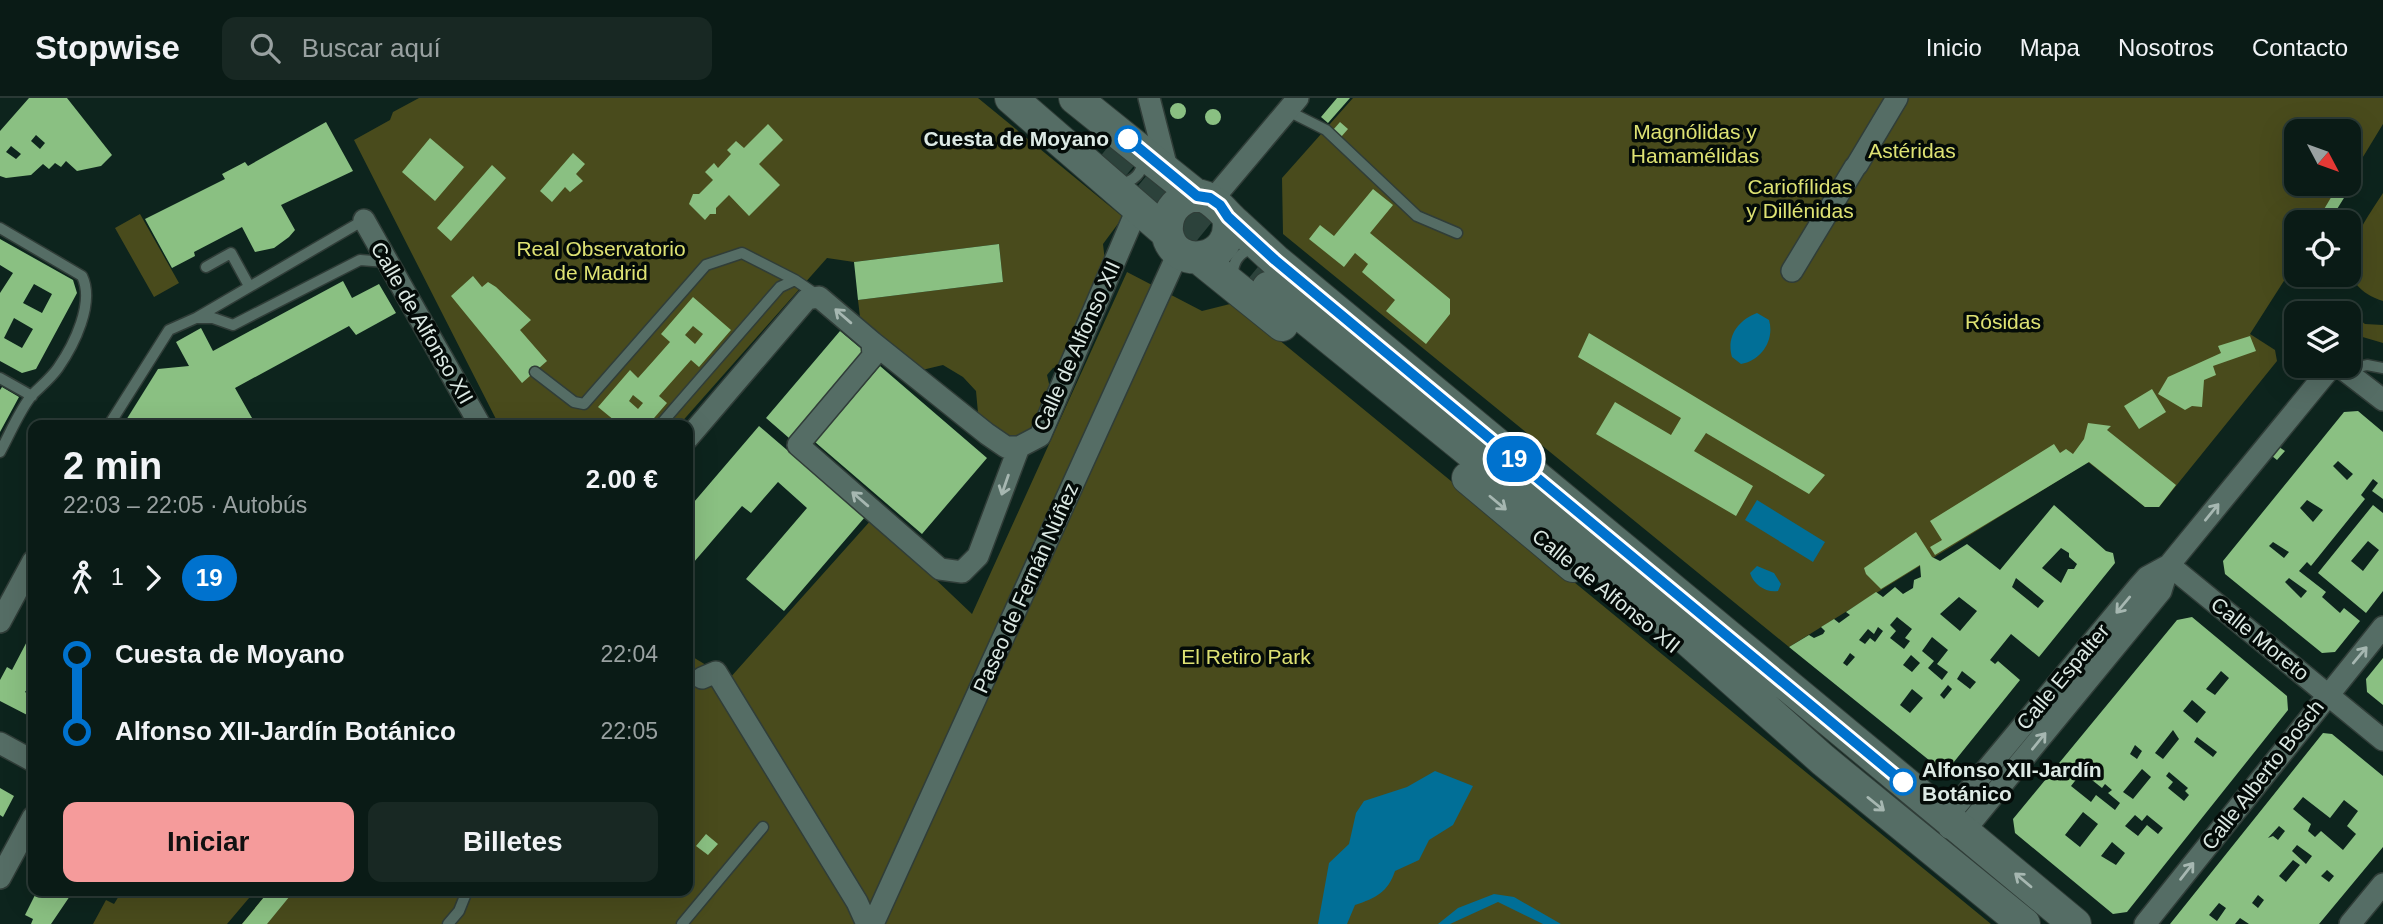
<!DOCTYPE html>
<html lang="es">
<head>
<meta charset="utf-8">
<style>
	body { margin:0; font-family:Helvetica,sans-serif; background:#182823; color:#f1f3f6; height:100vh; display:flex; flex-direction:column; font-size:26px; white-space:nowrap }
	* { box-sizing:border-box; margin:0 }
	p { font-size:23px; color:#99a1a1 }
	.icon { flex:none; width:38px; height:38px; fill:none; stroke:currentColor; stroke-width:2; stroke-linecap:round; stroke-linejoin:round }
	.map { position:relative; flex:1; overflow:hidden }
	.drawer { position:absolute; left:28px; top:322px; width:665px; height:476px; display:flex; flex-direction:column; background:#0a1b16; border-radius:14px; box-shadow:0 7px 28px #0002,0 0 0 2px #2a3935 }
	.drawer>* { flex:none }
	.badge { padding:0 14px; border-radius:23px; font-size:24px; line-height:46px }
	.needle { width:46px; rotate:131deg }
	.tools { position:absolute; left:2284px; top:21px; display:grid; gap:14px }
	.tools a { display:grid; place-items:center; width:77px; height:77px; border-radius:14px; background:#0a1b16; box-shadow:0 7px 28px #0002,0 0 0 2px #2a3935; font-size:35px }
	.map>.badge { position:absolute; translate:-50% -50%; box-shadow:0 0 0 4px #fff }
	.legs { display:flex; align-items:center; gap:10px; height:77px; padding:0 35px; font-size:23px }
	.legs p { margin-inline-start:auto }
	.summary { display:flex; align-items:center; justify-content:space-between; height:119px; padding:0 35px }
	h1 { font-size:38px; font-weight:700; line-height:52px }
	.primary-button { display:flex; gap:14px; margin-top:auto; padding:14px 35px }
	.primary-button a { flex:1; height:80px; border-radius:14px; background:#f59b9b; color:#111; font-size:28px; font-weight:700; line-height:80px; text-align:center }
	.primary-button a+a { background:#182823; color:#f1f3f6 }
	ul { padding:0 35px; list-style:none }
	li { display:flex; align-items:center; gap:24px; height:77px; font-size:26px }
	li i { display:grid; place-items:center; width:10px; height:100%; margin:0 9px; background:currentColor }
	li i::after { content:''; width:18px; height:18px; margin:-9px; border:5px solid; border-radius:50%; background:#0a1b16 }
	li p { margin-inline-start:auto }
	li:first-child i { background:linear-gradient(#0000 50%,currentColor 0) }
	li:last-child i { background:linear-gradient(currentColor 50%,#0000 0) }
	header { display:flex; align-items:center; gap:42px; box-sizing:border-box; height:98px; padding:0 35px; background:#0a1b16; border-bottom:2px solid #2a3935 }
	header strong { font-size:33px }
	nav { display:flex; gap:38px; margin-inline-start:auto; font-size:24px }
	.search { width:490px; height:63px; background:#182823; display:flex; align-items:center; gap:18px; box-sizing:border-box; padding:0 24px; border-radius:14px; color:#99a1a1; font-size:26px }
	.map>svg:first-child { display:block }
</style>
</head>
<body>
<header>
<strong>Stopwise</strong>
<div class="search"><svg class="icon" aria-label="search" viewBox="0 0 24 24"><circle cx="10" cy="10" r="6"/><path d="M15 15l6 6"/></svg>Buscar aquí</div>
<nav><a>Inicio</a><a>Mapa</a><a>Nosotros</a><a>Contacto</a></nav>
</header>
<div class="map">
<svg width="2383" height="826" viewBox="0 0 2383 826">
	<rect width="100%" height="100%" fill="#0d241d"/>
	<!-- green -->
	<path fill="#494b1c" d="M419,0H978L1123,119L1103,146L1106,172L1060,268L1053,270L1047,277L1050,290L1035,331L1016,340L1007,338L982,321L978,315L976,293L963,279L943,267L922,272L860,219L858,202L1003,184L999,146L854,164L827,160L679,327H499L354,42L390,22L393,14Z
		M1353,0H2383V26L2349,82L2348,33H2296V86H2346L2322,124H2296V164L2250,236L2275,252L2277,263L2159,409H2145L2088,364L1789,549L1283,136L1282,80Z
		M2383,95V203C2321,182 2361,129 2383,95Z
		M140,116L179,185L154,199L115,130Z
		M1127,174L1202,213L1234,205L1991,826H242L269,793H688V556L729,581L872,421L972,516Z
		M2335,203L2365,226L2383,227V245L2349,235L2348,215H2327V205Z
		M122,793H255L227,826H93L106,802L114,806Z"/>
	<!-- water -->
	<path fill="#016f97" d="M1757,215L1769,222C1775,242 1761,263 1741,266L1732,259C1726,239 1738,222 1757,215Z
		M1757,402L1825,444L1813,464L1745,422Z
		M1757,468L1774,475L1781,486L1778,493C1766,495 1754,487 1750,475Z
		M1435,673L1473,688L1453,727L1429,742L1419,762L1395,773C1388,794 1376,800 1355,807L1347,826H1318L1329,765L1349,746L1356,715L1364,703L1407,689Z
		M1494,796L1514,799L1561,826H1543L1498,804L1450,826H1438L1458,810Z"/>
	<!-- building -->
	<path fill="#8ac082" fill-rule="evenodd" d="M29,0H67L112,57L101,68L77,73L66,63L61,69L55,65L49,71L43,66L31,77L6,80L0,78V33ZM36,37L45,45L40,51L31,43ZM11,48L21,56L16,61L6,54Z
		M1337,0H1350L1328,25L1321,19Z
		M1170 13a8 8 0 1 1 16 0a8 8 0 1 1-16 0Z
		M1205 19a8 8 0 1 1 16 0a8 8 0 1 1-16 0Z
		M326,24L353,73L281,107L295,132L289,139L274,150L255,154L242,129L194,154L195,158L172,170L145,121L225,81L222,76L245,64L248,68Z
		M1340,24L1348,31L1341,39L1333,32Z
		M768,26L783,42L759,66L780,87L749,118L729,97L716,110V116H710L705,122L689,106L693,96H699L713,82L705,74L714,65L718,70L731,56L727,52L736,43L744,50Z
		M430,40L464,69L435,103L402,74Z
		M573,55L585,66L576,76L583,83L570,94L565,89L552,104L540,93Z
		M492,67L506,80L451,143L437,130Z
		M2348,73L2357,79L2329,124L2320,118L2339,86H2348Z
		M1373,91L1393,107L1370,135L1450,201V216L1426,246L1386,213L1395,202L1362,174L1368,166L1355,155L1344,169L1309,141L1320,127L1334,138Z
		M0,141L73,182L77,195L36,271L22,275L0,263V195L13,175L0,167ZM34,186L52,196L42,215L23,205ZM14,220L33,231L22,250L4,240Z
		M999,146L1003,184L858,202L854,164Z
		M473,178L482,189L488,184L496,189L531,222L520,232L547,263L522,285L451,198Z
		M343,183L352,200L379,186L396,215L356,237L349,228L235,290L256,327H123L158,271L189,268L176,244L201,230L213,253Z
		M693,199L731,232L699,269L691,262L659,298L667,305L648,327H620L598,309L630,272L638,280L655,261L670,244L661,236ZM693,228L703,236L695,246L685,237ZM633,297L643,305L638,311L629,303Z
		M840,233L864,253L789,340L766,320Z
		M1589,235L1825,377L1809,396L1706,335L1694,353L1753,388L1736,418L1596,336L1615,304L1671,337L1681,320L1578,259Z
		M2250,238L2256,253L2213,268L2216,277L2204,282L2202,309L2192,308L2185,312L2158,296L2168,279L2221,255L2218,248Z
		M880,268L987,360L922,436L815,344Z
		M2,289L19,299L0,334V292Z
		M2152,291L2166,314L2139,331L2124,308Z
		M2358,313L2383,334V401L2372,393L2378,385L2373,381L2361,397L2365,401L2311,468L2307,464L2299,473L2326,494L2322,499L2340,515L2344,510L2360,523L2335,554L2322,555L2225,476L2223,463L2344,314ZM2338,363L2353,376L2347,382L2333,368ZM2307,402L2323,412L2313,424L2300,410ZM2273,444L2289,454L2284,460L2269,448ZM2289,480L2307,493L2301,500L2285,484Z
		M2088,325L2111,328L2107,332L2176,387L2159,409H2145L2089,364L1935,457L1930,449L1942,442L1930,423L2054,346L2060,355L2066,351L2073,356L2084,341Z
		M759,328L865,419L784,513L746,481L807,410L778,384L751,415L742,408L688,471V411Z
		M2279,349L2285,353L2277,362L2272,358Z
		M2054,407L2106,453L2113,455L2115,465L2039,559L2011,536L1990,562L1995,566L1998,563L2020,582L1945,675L1789,549L1809,537L1814,540L1823,536L1825,533L1821,529L1834,521L1839,525L1850,517L1846,514L1876,494L1883,499L1895,489L1903,496L1913,490L1914,482L1921,479L1920,467L1881,491L1866,476L1864,470L1916,434L1932,459L1940,463L1967,446L2000,472ZM2061,450L2069,455V459L2077,466L2074,471H2068L2061,485L2042,470ZM2016,480L2044,503L2038,510L2012,489ZM1959,499L1977,513L1960,533L1940,516ZM1897,519L1912,531L1905,540L1910,543L1904,551L1890,540L1896,533L1890,527ZM1878,529L1883,533L1875,544L1870,540L1865,546L1859,542L1868,531L1874,536ZM1932,539L1948,552L1937,566L1948,574L1942,582L1928,570L1934,563L1922,553ZM1850,555L1855,559L1847,568L1843,565ZM1911,557L1920,565L1912,574L1903,567ZM1962,573L1976,584L1970,591L1957,581ZM1948,587L1952,591L1944,601L1940,597ZM1912,591L1923,600L1910,615L1900,607Z
		M2373,407L2383,415V493L2366,515L2318,475ZM2368,443L2379,452L2363,473L2351,463Z
		M2192,519L2287,598L2288,612L2127,814L2113,816L2015,735L2013,721L2177,522ZM2221,573L2229,580L2215,597L2206,591ZM2192,602L2206,614L2197,625L2183,613ZM2173,632L2179,641L2163,661L2155,655ZM2197,639L2217,654L2213,659L2194,644ZM2135,647L2142,653L2137,661L2130,656ZM2142,671L2151,679L2133,701L2123,694ZM2082,674L2102,690L2105,686L2112,692L2108,695L2120,705L2115,712L2096,697L2091,704L2071,688ZM2169,674L2188,690L2185,693L2189,697L2184,703L2168,690L2173,684L2166,678ZM2083,714L2098,726L2080,749L2065,737ZM2135,717L2142,723L2147,717L2163,730L2158,736L2147,727L2138,738L2125,728ZM2112,744L2125,755L2116,767L2101,758Z
		M33,532V583L25,594L33,599V620L0,603V582L7,569L12,572Z
		M2383,560V607L2367,594L2366,581Z
		M2323,635L2332,636L2383,678V749L2319,826H2249L2240,820L2235,826H2170ZM2303,699L2330,720L2344,702L2358,713L2347,728L2356,736L2343,752L2321,733L2315,739L2308,733L2311,726L2293,711ZM2279,728L2285,733L2278,742L2273,738L2268,740ZM2297,747L2312,758L2306,766L2292,753ZM2293,762L2300,767L2286,784L2279,778ZM2327,772L2334,778L2329,784L2321,778ZM2258,797L2264,802L2258,810L2252,805ZM2219,805L2226,810L2217,823L2209,817Z
		M0,690L14,698L3,719L0,717Z
		M706,736L718,746L708,757L696,748Z
		M34,793H67L72,795L51,826H31L33,821L25,817L35,797Z
		M269,793H294L267,826H242Z"/>
	<g fill="none" stroke-linecap="round" stroke-linejoin="round">
		<!-- secondary-tunnel -->
		<path stroke="#2c423b" stroke-width="32" stroke-dasharray="32 16" stroke-linecap="butt" d="M1103,55L1268,190"/>
		<!-- lane casing -->
		<g stroke="#303d38" stroke-width="13">
			<path id="lane" d="M1288,13L1326,32L1417,118L1457,135
				M1119,86C1133,84 1144,75 1142,60
				M0,130L82,178C95,205 74,247 58,270C51,280 41,288 32,297C19,313 10,336 0,354
				M206,169L231,155L248,186
				M1233,179C1232,164 1239,154 1254,150
				M196,220L364,122
				M2347,272L2367,267L2383,270
				M535,274L574,304L584,306L706,167L742,155L795,182
				M0,280L32,298
				M109,327L169,232L196,220H213L233,227L360,162L386,164
				M660,327L780,189L795,182L817,197
				M448,826L459,813L467,793
				M682,826L763,729"/>
		</g>
		<!-- street casing -->
		<g stroke="#303d38" stroke-width="24">
			<path id="street" d="M1149,0L1168,74
				M1857,67L1897,0
				M1213,101L1298,0
				M364,122L480,327
				M1792,173L1855,69
				M872,244L987,336L1006,349H1019
				M2339,268L2383,302
				M688,340L807,201L819,199L872,244L873,258L798,347L940,471L962,474L978,458L1019,349L1040,338L1138,109
				M2169,467L2383,642
				M0,524L33,463
				M702,580L716,574L857,804L867,826
				M0,645L33,663
				M1949,730L1947,719L2139,488L2147,479L2169,467L2332,268
				M1964,733L2161,493L2169,467
				M0,780L33,719
				M873,826L1179,153
				M2145,826L2383,529
				M2350,826L2383,786"/>
		</g>
		<!-- secondary casing -->
		<g stroke="#303d38" stroke-width="34">
			<path id="secondary" d="M1011,0L1167,135
				M1075,0L1197,98
				M1228,119C1237,164 1173,175 1167,134C1166,123 1170,112 1178,105C1204,84 1219,111 1235,125C1248,137 1262,150 1275,162L2075,826
				M1199,160L1282,227
				M1268,190L1544,414L1823,662L2024,826
				M1468,380L1573,468"/>
		</g>
		<!-- lane -->
		<use href="#lane" stroke="#556d65" stroke-width="10"/>
		<!-- street -->
		<use href="#street" stroke="#556d65" stroke-width="21"/>
		<!-- secondary -->
		<use href="#secondary" stroke="#556d65" stroke-width="32"/>
	</g>
	<!-- one-way arrows -->
	<defs><path id="oneway-shaft" d="M-6 0H5M1.5-3L5.5 0L1.5 3" fill="none" stroke-width="1.6" stroke-linecap="round" stroke-linejoin="round" transform="scale(1.75)"/></defs>
	<g stroke="#a6b7b1">
		<use href="#oneway-shaft" transform="translate(843 218) rotate(-139)"/>
		<use href="#oneway-shaft" transform="translate(1005 387) rotate(109)"/>
		<use href="#oneway-shaft" transform="translate(860 401) rotate(-139)"/>
		<use href="#oneway-shaft" transform="translate(1498 405) rotate(40)"/>
		<use href="#oneway-shaft" transform="translate(2212 414) rotate(-51)"/>
		<use href="#oneway-shaft" transform="translate(2123 507) rotate(130)"/>
		<use href="#oneway-shaft" transform="translate(2360 557) rotate(-50)"/>
		<use href="#oneway-shaft" transform="translate(2039 643) rotate(-51)"/>
		<use href="#oneway-shaft" transform="translate(1876 706) rotate(39)"/>
		<use href="#oneway-shaft" transform="translate(2187 773) rotate(-52)"/>
		<use href="#oneway-shaft" transform="translate(2023 782) rotate(-140)"/>
	</g>
	<g fill="none" stroke-linecap="round" stroke-linejoin="round">
		<!-- line-1 casing -->
		<g stroke="#fff" stroke-width="16">
			<path id="line-1" d="M1128,41L1197,98L1210,100L1220,107L1228,119L1275,162L1903,684"/>
		</g>
		<!-- line-1 -->
		<use href="#line-1" stroke="#0072ce" stroke-width="10"/>
	</g>
	<!-- markers -->
	<g fill="#fff" stroke="#0072ce" stroke-width="3.5">
		<circle cx="1128" cy="41" r="12"/>
		<circle cx="1903" cy="684" r="12"/>
	</g>
	<g text-anchor="middle" stroke-width="7" stroke-linejoin="round" paint-order="stroke">
		<!-- park labels -->
		<g font-size="21" fill="#dee273" stroke="#040b08">
			<text x="1695" y="41">Magnólidas y<tspan x="1695" dy="24">Hamamélidas</tspan></text>
			<text x="1912" y="60">Astéridas</text>
			<text x="1800" y="96">Cariofílidas<tspan x="1800" dy="24">y Dillénidas</tspan></text>
			<text x="601" y="158">Real Observatorio<tspan x="601" dy="24">de Madrid</tspan></text>
			<text x="2003" y="231">Rósidas</text>
			<text x="1246" y="566">El Retiro Park</text>
		</g>
		<!-- stop labels -->
		<g font-size="21" font-weight="bold" fill="#dce9e4" stroke="#040b08" text-anchor="end">
			<text x="1109" y="48">Cuesta de Moyano</text>
			<text x="1922" y="679" text-anchor="start">Alfonso XII-Jardín<tspan x="1922" dy="24">Botánico</tspan></text>
		</g>
		<!-- street labels -->
		<g font-size="21" fill="#dce9e4" stroke="#040b08">
			<text transform="translate(422 225) rotate(60)" y="7">Calle de Alfonso XII</text>
			<text transform="translate(1077 248) rotate(-66)" y="7">Calle de Alfonso XII</text>
			<text transform="translate(1026 490) rotate(-66)" y="7">Paseo de Fernán Núñez</text>
			<text transform="translate(1606 493) rotate(39)" y="7">Calle de Alfonso XII</text>
			<text transform="translate(2260 541) rotate(39)" y="7">Calle Moreto</text>
			<text transform="translate(2063 579) rotate(-50)" y="7">Calle Espalter</text>
			<text transform="translate(2263 677) rotate(-52)" y="7">Calle Alberto Bosch</text>
		</g>
	</g>
</svg>
<div class="tools">
<a><svg class="needle" viewBox="-14 -14 28 28"><path d="M0-13l5 13h-10z" fill="#e53935"/><path d="M0 13l5-13h-10z" fill="#99a1a1"/></svg></a>
<a><svg class="icon" aria-label="locate" viewBox="0 0 24 24"><circle cx="12" cy="12" r="6"/><path d="M12 2v4M12 18v4M2 12h4M18 12h4"/></svg></a>
<a><svg class="icon" aria-label="layers" viewBox="0 0 24 24"><path d="M12 4l9 5-9 5-9-5zM3 14l9 5 9-5"/></svg></a>
</div>
<b class="badge" style="left:1514px;top:361px;background:#0072ce;color:#fff">19</b>
<section class="drawer">
<div class="summary"><div><h1>2 min</h1><p>22:03 – 22:05 · Autobús</p></div><b>2.00 €</b></div>
<div class="legs"><svg class="icon" aria-label="walk" viewBox="0 0 24 24"><circle cx="13" cy="4" r="2"/><path d="M13 8l-2 6 4 7M11 14l-3 7M7 12l3-4h3l4 4"/></svg>1<svg class="icon" aria-label="forward" viewBox="0 0 24 24"><path d="M9 5l7 7-7 7"/></svg><b class="badge" style="background:#0072ce;color:#fff">19</b></div>
<ul>
<li><i style="color:#0072ce"></i><b>Cuesta de Moyano</b><p>22:04</p></li>
<li><i style="color:#0072ce"></i><b>Alfonso XII-Jardín Botánico</b><p>22:05</p></li>
</ul>
<div class="primary-button"><a>Iniciar</a><a>Billetes</a></div>
</section>
</div>
</body>
</html>
